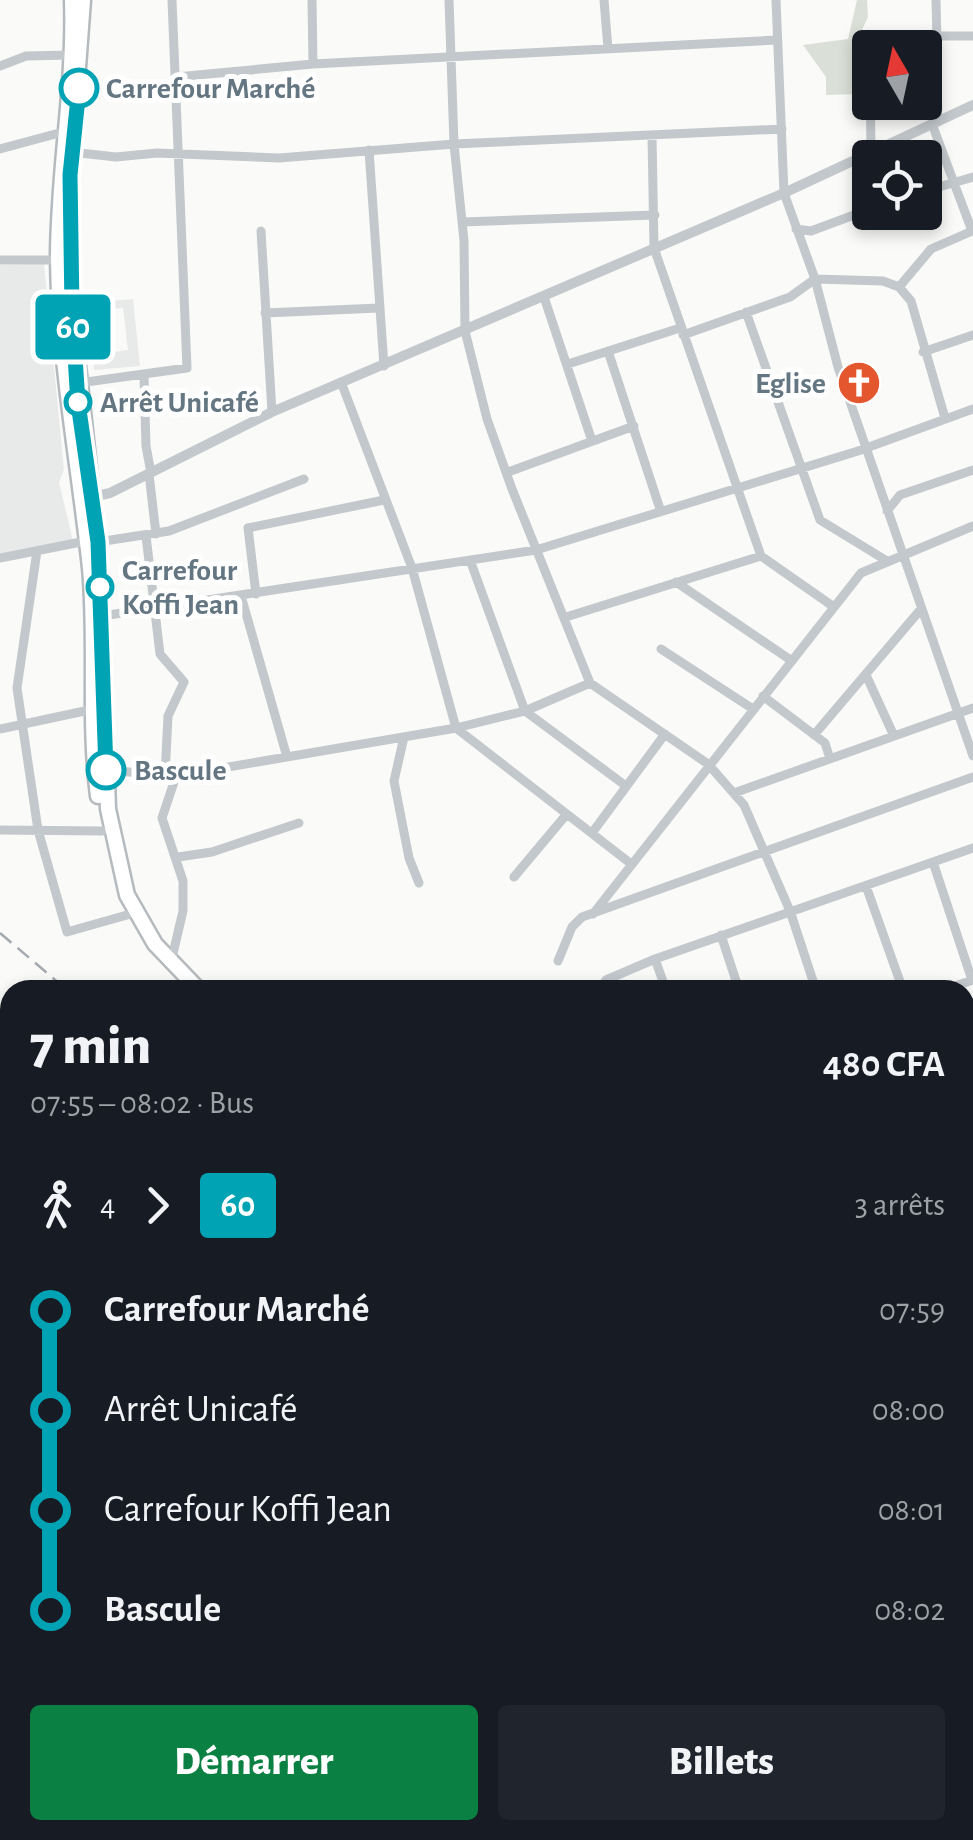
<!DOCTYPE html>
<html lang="fr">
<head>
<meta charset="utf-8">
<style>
	body { margin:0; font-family:"Alegreya Sans",sans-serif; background:#20242c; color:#f1f3f6; height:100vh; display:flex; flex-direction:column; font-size:38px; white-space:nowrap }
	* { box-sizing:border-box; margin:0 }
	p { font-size:32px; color:#9ea1a6 }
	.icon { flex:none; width:55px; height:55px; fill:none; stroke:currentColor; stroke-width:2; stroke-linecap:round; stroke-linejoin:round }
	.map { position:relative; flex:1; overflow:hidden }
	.details { position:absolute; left:0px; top:980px; width:975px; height:860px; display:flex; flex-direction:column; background:#171b24; border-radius:30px 30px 0 0; box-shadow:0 5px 15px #0003 }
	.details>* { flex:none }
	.badge { padding:0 20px; border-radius:8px; font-size:35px; line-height:65px }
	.needle { width:65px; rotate:351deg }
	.fabs { position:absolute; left:852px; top:30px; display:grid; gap:20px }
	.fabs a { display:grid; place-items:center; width:90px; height:90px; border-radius:10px; background:#171b24; box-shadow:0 5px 15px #0003; font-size:50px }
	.map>.badge { position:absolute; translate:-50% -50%; box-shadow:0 0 0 5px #fff }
	.legs { display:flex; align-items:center; gap:15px; height:110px; padding:0 30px; font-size:32px }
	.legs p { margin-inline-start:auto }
	.overview { display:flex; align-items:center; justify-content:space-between; height:170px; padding:0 30px }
	h1 { font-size:55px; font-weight:800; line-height:75px }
	.button { display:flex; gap:20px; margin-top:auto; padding:20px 30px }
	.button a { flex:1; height:115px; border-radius:10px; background:#0b8043; color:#fff; font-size:40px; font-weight:800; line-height:115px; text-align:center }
	.button a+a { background:#20242c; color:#f1f3f6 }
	ul { padding:0 30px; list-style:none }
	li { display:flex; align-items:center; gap:35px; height:100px; font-size:38px }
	li i { display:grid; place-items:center; width:15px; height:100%; margin:0 12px; background:currentColor }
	li i::after { content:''; width:25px; height:25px; margin:-12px; border:8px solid; border-radius:50%; background:#171b24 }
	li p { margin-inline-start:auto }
	li:first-child i { background:linear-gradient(#0000 50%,currentColor 0) }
	li:last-child i { background:linear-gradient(currentColor 50%,#0000 0) }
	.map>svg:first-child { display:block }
</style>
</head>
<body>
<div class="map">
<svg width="973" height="1840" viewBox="0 0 973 1840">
	<rect width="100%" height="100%" fill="#fafaf8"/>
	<!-- built -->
	<path fill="#e8e9e9" d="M44,264L64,470L59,482L73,541L0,554V265Z
		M133,299L140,366L94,370L93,355L128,350L123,308L99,310L98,302Z"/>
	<!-- green -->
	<path fill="#dadfd7" d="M857,0H867L868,17L860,34L869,55L858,94L826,95V77L803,45L848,39Z"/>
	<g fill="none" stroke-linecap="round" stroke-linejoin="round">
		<!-- primary casing -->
		<g stroke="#b5babe" stroke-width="19">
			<path id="primary" d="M72,0C75,86 58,172 58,258C59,363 79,465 90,568C97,644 88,721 98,796
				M83,0L70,175L72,310L100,569L108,809L127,895L155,944L199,990
				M965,1791L973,1801
				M965,1811L973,1821"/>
		</g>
		<!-- minor -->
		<path stroke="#c3c8cc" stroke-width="9" d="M312,0L313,64
			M449,0L454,144L464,241L465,331L487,419L512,489L590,683L708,764L744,805L790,911L816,990
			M604,0L608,49
			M776,0L784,193L815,279L838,367L973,756
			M937,36H973
			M903,48L937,40L936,0
			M0,66L26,56L71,55
			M870,72L871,153
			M176,77L313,64L777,40
			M652,135L654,248L761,556L834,607
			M0,149L63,132
			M369,150L384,366
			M71,152L116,157L157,153L279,158L454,144L782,129
			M925,191L973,177
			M463,222L655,215
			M796,229L811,231L870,209
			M261,231L272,412
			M0,260H58
			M899,287L931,249L972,231L932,124
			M544,297L592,441
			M746,312L820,520L887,561
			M265,313L379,308
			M683,335L790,297L815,279L883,281L899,287L911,301L945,418
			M608,351L660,509
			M923,352L973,335
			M568,364L680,328
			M144,375L146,446L151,473
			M341,382L412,568L456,728L630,863
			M79,383L187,368L172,0
			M508,472L634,426
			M149,474L156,534
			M887,511L900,495L973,470
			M146,536L160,654L184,682L168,716L165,776
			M98,542L169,531L304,479
			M37,551L17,688L38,830L67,932L127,915
			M0,558L86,541
			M470,560L525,711L626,786
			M676,582L792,661
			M256,594L248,528L384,500
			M241,596L287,757
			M102,616L536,550L858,451L973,409
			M566,617L761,556
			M661,649L753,709
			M866,675L894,736
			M763,696L825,743L830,759
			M0,729L94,709
			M814,735L921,609
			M404,737L394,781L409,858L419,883
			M106,770L176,776L456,728L525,711L590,683
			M734,793L973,708
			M0,830L102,831
			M592,833L665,734
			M178,857L212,852L299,823
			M933,862L972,980
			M514,877L566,815
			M866,886L903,990
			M593,914L861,573L973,526
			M721,935L739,990
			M655,959L666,990
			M558,961L572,927L582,917L973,777
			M171,962L183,911V881L162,818L176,776
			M599,990L606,980L655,959L973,848
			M943,990L973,980
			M0,1025L10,1034
			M965,1081L973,1078
			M965,1133L973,1130
			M965,1213L973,1210
			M0,1242L10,1280
			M965,1300H973
			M0,1332L10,1329
			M0,1392L10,1390
			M0,1457H10
			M965,1467L973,1479
			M0,1494L10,1504
			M0,1590L10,1581
			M965,1636L973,1631
			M965,1666L973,1677
			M0,1668L10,1659
			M0,1758L10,1747
			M0,1816L10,1827
			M13,1830L23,1840
			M166,1830L175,1840
			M251,1830L262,1840
			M317,1830L325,1840
			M386,1830L395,1840
			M463,1830L471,1840
			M607,1830L616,1840
			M101,1840L113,1830
			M199,1840L210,1830
			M294,1840L305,1830
			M363,1840L377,1830
			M536,1840L548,1830
			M698,1840L715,1830"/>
		<!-- tertiary -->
		<path stroke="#c3c8cc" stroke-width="10" d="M92,497L110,493L272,412L784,193L973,105
			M965,1050L973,1047
			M0,1122L10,1111"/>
		<!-- primary -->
		<use href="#primary" stroke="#fff" stroke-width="14"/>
		<!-- rail -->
		<path stroke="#a2aab0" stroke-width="2.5" stroke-dasharray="15 8" stroke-linecap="butt" d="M0,933L67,990
			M831,1830L838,1840"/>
	</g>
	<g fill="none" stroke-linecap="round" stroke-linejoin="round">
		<!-- line-1 casing -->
		<g stroke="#fff" stroke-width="22">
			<path id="line-1" d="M79,88L70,175L72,310L78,403L98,542L106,770"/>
		</g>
		<!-- line-1 -->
		<use href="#line-1" stroke="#00a3b4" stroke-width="15"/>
	</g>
	<!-- icons -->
	<defs>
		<g id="church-disc" transform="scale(2.25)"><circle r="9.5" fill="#e4572e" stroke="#fff"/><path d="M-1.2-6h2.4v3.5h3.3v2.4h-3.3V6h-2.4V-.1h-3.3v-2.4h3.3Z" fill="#fff"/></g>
	</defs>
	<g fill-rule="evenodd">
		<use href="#church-disc" x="859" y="383"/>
	</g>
	<!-- markers -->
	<g fill="#fff" stroke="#00a3b4" stroke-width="5">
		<circle cx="79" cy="88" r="18"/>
		<circle cx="78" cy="402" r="12"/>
		<circle cx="100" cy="587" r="12"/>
		<circle cx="106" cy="770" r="18"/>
	</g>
	<g text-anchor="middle" stroke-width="10" stroke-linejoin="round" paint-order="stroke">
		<!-- stop labels -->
		<g font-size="30" font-weight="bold" fill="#657683" stroke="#fff" text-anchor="start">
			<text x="106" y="98">Carrefour Marché</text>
			<text x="100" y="412">Arrêt Unicafé</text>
			<text x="122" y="580">Carrefour<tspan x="122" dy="34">Koffi Jean</tspan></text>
			<text x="134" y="780">Bascule</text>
		</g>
		<!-- poi labels -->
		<g font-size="30" font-weight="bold" fill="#657683" stroke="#fff" text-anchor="end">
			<text x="826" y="393">Eglise</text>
		</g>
	</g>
</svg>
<div class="fabs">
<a><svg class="needle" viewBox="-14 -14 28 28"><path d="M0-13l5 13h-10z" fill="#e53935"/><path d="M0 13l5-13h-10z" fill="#9ea1a6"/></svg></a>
<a><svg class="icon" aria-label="locate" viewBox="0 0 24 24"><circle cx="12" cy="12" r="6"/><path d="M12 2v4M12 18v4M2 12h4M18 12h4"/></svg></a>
</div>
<b class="badge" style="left:73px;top:327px;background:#00a3b4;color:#fff">60</b>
<section class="details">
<div class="overview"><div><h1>7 min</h1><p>07:55 – 08:02 · Bus</p></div><b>480 CFA</b></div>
<div class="legs"><svg class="icon" aria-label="walk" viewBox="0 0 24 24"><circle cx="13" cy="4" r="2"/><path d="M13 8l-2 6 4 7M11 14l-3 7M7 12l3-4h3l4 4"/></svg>4<svg class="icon" aria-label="forward" viewBox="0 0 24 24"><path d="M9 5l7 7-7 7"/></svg><b class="badge" style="background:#00a3b4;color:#fff">60</b><p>3 arrêts</p></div>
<ul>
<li><i style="color:#00a3b4"></i><b>Carrefour Marché</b><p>07:59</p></li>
<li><i style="color:#00a3b4"></i><span>Arrêt Unicafé</span><p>08:00</p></li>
<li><i style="color:#00a3b4"></i><span>Carrefour Koffi Jean</span><p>08:01</p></li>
<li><i style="color:#00a3b4"></i><b>Bascule</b><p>08:02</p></li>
</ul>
<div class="button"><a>Démarrer</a><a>Billets</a></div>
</section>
</div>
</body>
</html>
